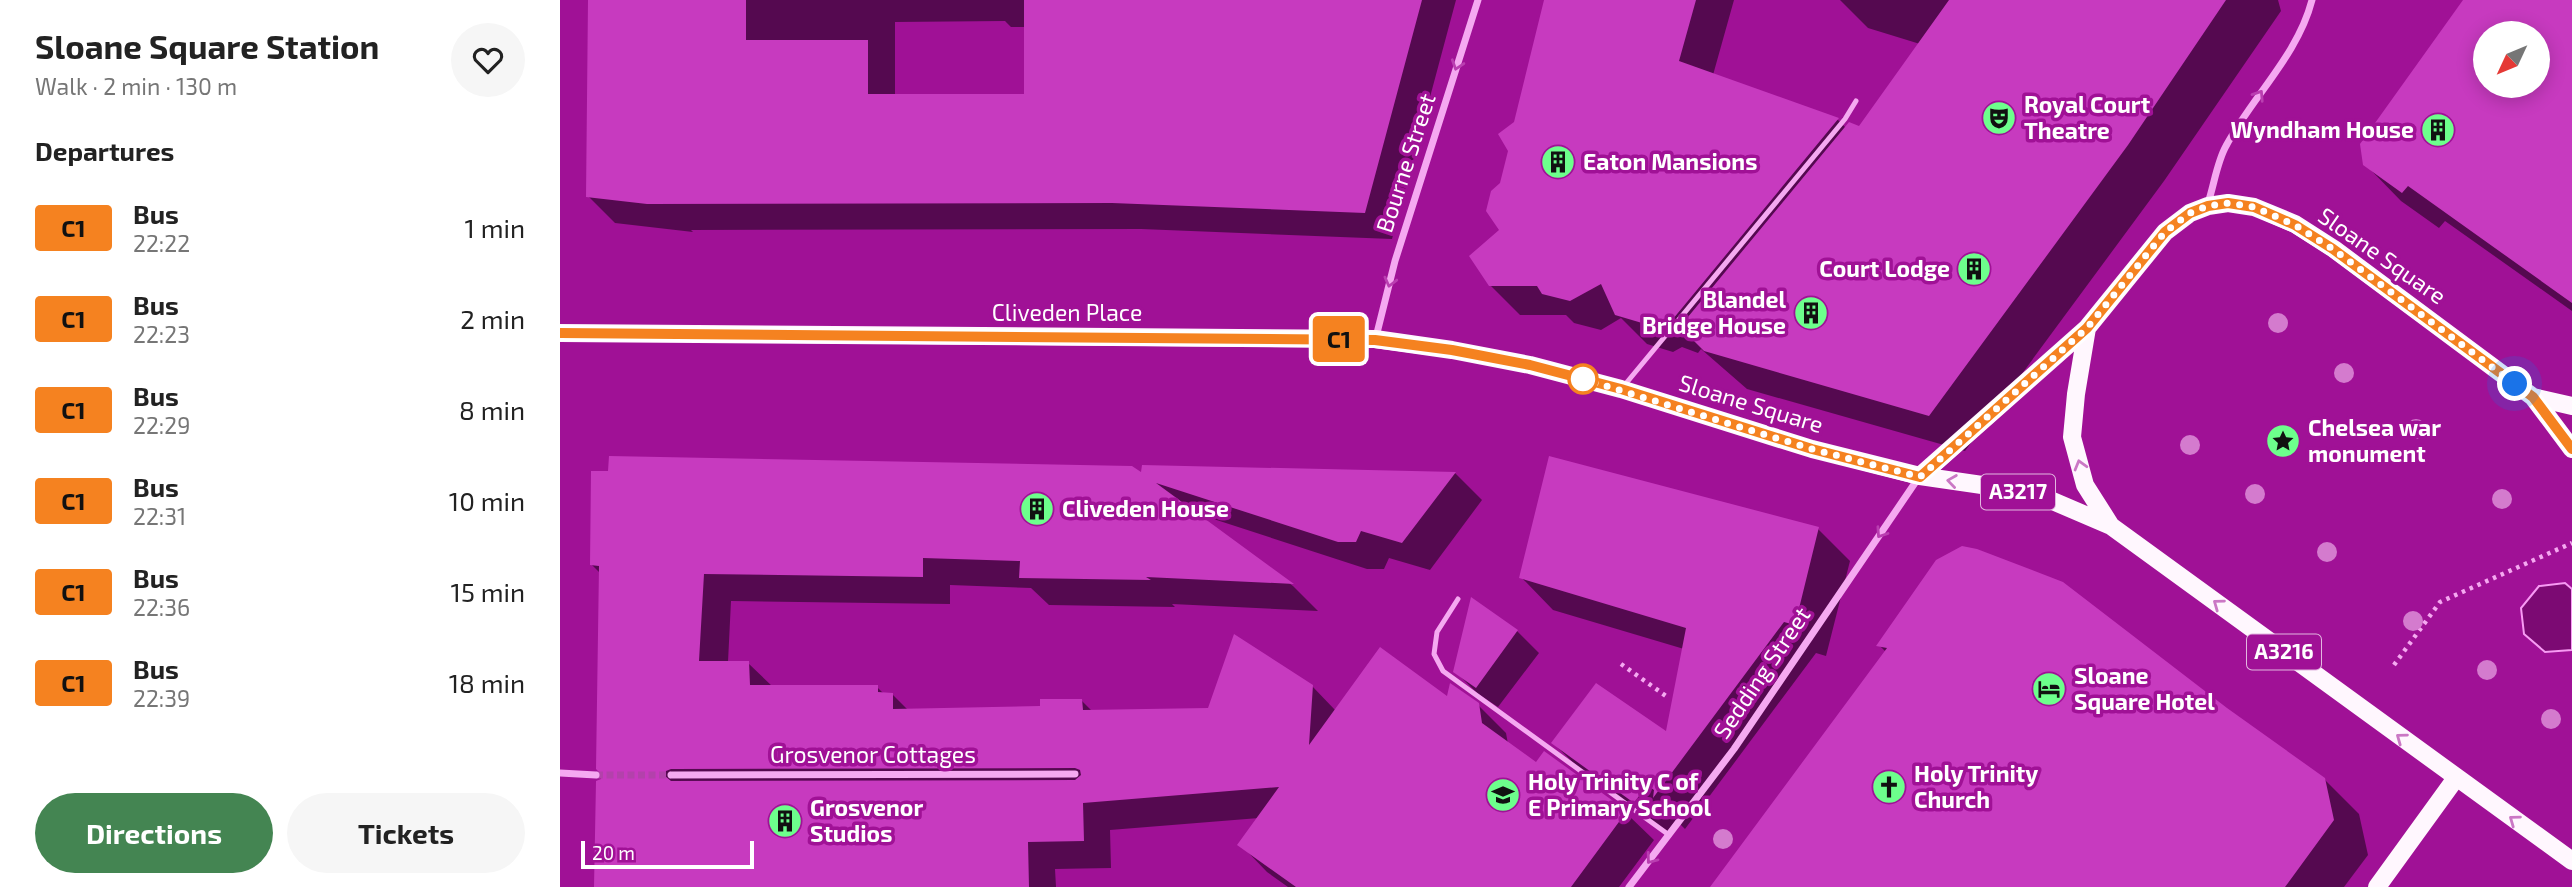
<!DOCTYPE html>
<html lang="en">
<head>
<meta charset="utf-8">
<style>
	body { margin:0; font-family:"Exo 2",sans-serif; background:#f6f6f6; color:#222; height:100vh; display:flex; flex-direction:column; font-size:26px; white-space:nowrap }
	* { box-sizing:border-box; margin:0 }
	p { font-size:23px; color:#767676 }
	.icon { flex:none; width:38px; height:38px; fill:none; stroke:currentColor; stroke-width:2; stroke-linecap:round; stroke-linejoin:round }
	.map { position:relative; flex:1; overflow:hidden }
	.details { display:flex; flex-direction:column; background:#fff; width:560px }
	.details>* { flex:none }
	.badge { padding:0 14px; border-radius:5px; font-size:24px; line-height:46px }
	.needle { width:46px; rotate:226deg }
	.fabs { position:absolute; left:1913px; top:21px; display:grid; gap:14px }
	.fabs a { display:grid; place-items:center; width:77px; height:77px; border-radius:50%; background:#fff; box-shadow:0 4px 18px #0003; font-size:35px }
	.scale { position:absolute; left:21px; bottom:18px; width:173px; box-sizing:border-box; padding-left:7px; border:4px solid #fff; border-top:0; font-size:19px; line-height:24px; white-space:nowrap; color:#fff; -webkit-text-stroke:5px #a01196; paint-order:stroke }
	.you { position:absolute; width:35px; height:35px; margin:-18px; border:5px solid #fff; border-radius:50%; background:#1a73e8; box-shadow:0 0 0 10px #1a73e833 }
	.map>.badge { position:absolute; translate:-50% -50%; box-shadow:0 0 0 4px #fff }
	h2 { padding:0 35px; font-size:26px; line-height:63px }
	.round { display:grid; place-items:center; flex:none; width:74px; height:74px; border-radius:37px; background:#f6f6f6 }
	.summary { display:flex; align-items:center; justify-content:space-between; height:119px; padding:0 35px }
	h1 { font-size:33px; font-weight:700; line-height:52px }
	.button { display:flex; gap:14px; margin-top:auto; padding:14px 35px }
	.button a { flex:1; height:80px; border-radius:42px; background:#448552; color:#fff; font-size:28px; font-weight:700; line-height:80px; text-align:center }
	.button a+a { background:#f6f6f6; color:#222 }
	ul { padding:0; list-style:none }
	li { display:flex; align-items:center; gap:21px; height:91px; padding:0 35px }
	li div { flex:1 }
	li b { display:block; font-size:26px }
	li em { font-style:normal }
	li .badge { min-width:77px; font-weight:700; text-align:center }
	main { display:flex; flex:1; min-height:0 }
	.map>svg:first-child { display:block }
</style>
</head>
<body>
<main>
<section class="details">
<div class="summary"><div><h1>Sloane Square Station</h1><p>Walk · 2 min · 130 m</p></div><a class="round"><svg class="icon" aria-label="heart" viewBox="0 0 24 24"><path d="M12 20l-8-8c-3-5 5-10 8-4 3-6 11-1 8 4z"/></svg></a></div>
<h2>Departures</h2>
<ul>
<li><span class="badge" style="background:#f58220;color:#111">C1</span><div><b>Bus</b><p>22:22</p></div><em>1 min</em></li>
<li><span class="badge" style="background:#f58220;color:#111">C1</span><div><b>Bus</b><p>22:23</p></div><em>2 min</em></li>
<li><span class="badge" style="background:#f58220;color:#111">C1</span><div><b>Bus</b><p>22:29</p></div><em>8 min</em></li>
<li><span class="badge" style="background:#f58220;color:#111">C1</span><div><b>Bus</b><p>22:31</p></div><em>10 min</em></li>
<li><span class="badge" style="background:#f58220;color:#111">C1</span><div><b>Bus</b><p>22:36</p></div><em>15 min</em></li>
<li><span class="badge" style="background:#f58220;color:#111">C1</span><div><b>Bus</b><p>22:39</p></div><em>18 min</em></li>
</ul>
<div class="button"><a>Directions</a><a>Tickets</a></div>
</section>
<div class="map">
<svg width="2012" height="887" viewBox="0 0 2012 887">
	<rect width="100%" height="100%" fill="#a01196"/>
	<!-- water -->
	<path fill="#7c0a73" stroke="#f89bf4" stroke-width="2" d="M2005,583L2012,589V650L1985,652L1964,634L1961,608L1979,586Z"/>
	<!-- shadow -->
	<path fill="#0007" fill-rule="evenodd" d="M30,0H896L832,239L581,229L131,230L133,232L55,223L28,196ZM445,21L451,27H466V95H335V22Z
		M986,0H1174L1153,75L1278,120L1286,128H1300L1360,44L1308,28L1280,0H1718L1721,11L1604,181L1405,451L1187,389L1141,349L1138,353L1122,347L1113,352L1087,344L1061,318L1041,330L1014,323L1006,315H960L930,285L941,230V183Z
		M1905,0H2012V311L1885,221L1879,228L1841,201L1805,164ZM1925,33H1978V86H1925Z
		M583,466L895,473L922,500L870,570L829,558L824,569H807L635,513L733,586L758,611L612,604L615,607L489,605L471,588L390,585V604L171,601L168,662L188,663L213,687H317L324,694H332L349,711L482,708L522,701L532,711L650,710L752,686L776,711L888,699L918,705L946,733L948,744L976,764L985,753L1066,813L1094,840L1059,887H728L707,872L680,844L699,818L550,830L551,868L495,869L496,887H36L42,780L40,573L32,565L582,475Z
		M1258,529L1290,561L1266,656L1256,653L1125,829L1116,820L1106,833L1025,774L993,743L1107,734L1124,649L993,610L961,577Z
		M912,600L957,631L979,653L938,707L917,693L895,671Z
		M1319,645L1666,709L1764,779L1799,814L1808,855L1784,887H1154L1326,652Z"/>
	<!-- building -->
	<path fill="#c73abf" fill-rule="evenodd" d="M28,0H186V40H308V94H464V0H862L805,213L552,203L87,204L26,197Z
		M984,0H1136L1119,61L1279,118L1108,325L1091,319L1082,323L1055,315L1041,284L1010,301L982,294L977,286H929L909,256L939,230L926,211L931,191L940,183L948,151L938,134L954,122Z
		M1389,0H1666L1568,145L1369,416L1144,351L1124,331L1118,329L1289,122L1299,126Z
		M1903,0H2012V303L1848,186L1842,193L1803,165L1800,144ZM1925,33H1978V86H1925Z
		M49,456L572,466L581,472L582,465L896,472L842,543L801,531L796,542H778L596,483L734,584L586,577L591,580L459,578L460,561L363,558V577L144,574L139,661H189L190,685H318V692L333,693V709L480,706V699H522L523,710L648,708L674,634L753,685L749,745L820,647L887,696L890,683L919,703L922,723L976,762L984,751L1067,811L1011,887H736L677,845L719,787L523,803L524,841L468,842L469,887H34L36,781L41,779L42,775L36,769L39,566L30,565L31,471H48ZM515,768L520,770L521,775L515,780L111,781L105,776L106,771L111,769Z
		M989,456L1259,527L1235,625L1224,622L1093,798L1094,790L1087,785L1074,803L991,743L1036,683L1106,731L1126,628L959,578Z
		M1402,546L1417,549L1503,582L1667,708L1765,778L1774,820L1725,887H1150L1327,648L1316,646L1376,560Z
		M911,597L958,630L916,688L893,672Z"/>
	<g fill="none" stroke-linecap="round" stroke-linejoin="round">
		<!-- minor-tunnel -->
		<path stroke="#b341ab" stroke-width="7" stroke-dasharray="7 3.5" stroke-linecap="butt" d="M36,775H111"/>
		<!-- path -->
		<path stroke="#f5a9f1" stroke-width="4.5" stroke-dasharray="3.5 5" stroke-linecap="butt" d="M1061,664L1106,696
			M1834,665L1880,602L2012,543"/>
		<!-- service -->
		<path stroke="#f5a9f1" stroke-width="5" d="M1063,387L1285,119L1296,101
			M898,599L877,632L874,654L883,671L1109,835"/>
		<!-- minor -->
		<path stroke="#f5a9f1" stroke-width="7" d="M1648,203C1654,185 1657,162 1666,146C1692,97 1738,55 1752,0
			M816,337L835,261L918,0
			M0,773L36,775
			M111,775L515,774
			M1069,887L1174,749L1359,477"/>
		<!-- primary -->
		<path stroke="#fff7fe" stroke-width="18" d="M1527,328L1516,394L1512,437L1525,485L1551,526
			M0,333L815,339L892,350L970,365L1061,389L1252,449L1360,476L1422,485L1488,499L1551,526L2012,861
			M1973,397L2012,406
			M1360,476L1527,328L1605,232L1630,213L1648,206L1668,203L1694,207L1735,224L1774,249L1973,397L2012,449
			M1817,887L1896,778"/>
	</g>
	<!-- trees -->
	<g fill="#d47bce">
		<circle cx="1718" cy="323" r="10"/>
		<circle cx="1784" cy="373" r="10"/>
		<circle cx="1856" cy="429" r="10"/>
		<circle cx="1630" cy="445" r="10"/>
		<circle cx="1695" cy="494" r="10"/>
		<circle cx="1942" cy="499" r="10"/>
		<circle cx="1767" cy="552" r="10"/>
		<circle cx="1853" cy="621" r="10"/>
		<circle cx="1927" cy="670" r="10"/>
		<circle cx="1991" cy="719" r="10"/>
		<circle cx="1163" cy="839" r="10"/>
	</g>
	<!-- one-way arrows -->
	<defs><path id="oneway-chevron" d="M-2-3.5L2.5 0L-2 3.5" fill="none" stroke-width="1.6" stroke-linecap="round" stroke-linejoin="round" transform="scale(1.75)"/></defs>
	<g stroke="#ba3fb1">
		<use href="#oneway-chevron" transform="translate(897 65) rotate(108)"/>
		<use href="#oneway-chevron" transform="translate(1699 95) rotate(-57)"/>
		<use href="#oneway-chevron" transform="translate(830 282) rotate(104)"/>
		<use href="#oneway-chevron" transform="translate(1321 533) rotate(124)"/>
		<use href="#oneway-chevron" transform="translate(1091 859) rotate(127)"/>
	</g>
	<g stroke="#cb78c5">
		<use href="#oneway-chevron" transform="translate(1520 465) rotate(-106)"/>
		<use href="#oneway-chevron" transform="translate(1392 481) rotate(-172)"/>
		<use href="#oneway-chevron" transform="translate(1658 604) rotate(-144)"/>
		<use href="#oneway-chevron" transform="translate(1841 738) rotate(-144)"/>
		<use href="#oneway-chevron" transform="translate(1954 820) rotate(-144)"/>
	</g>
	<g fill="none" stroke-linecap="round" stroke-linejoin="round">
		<!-- line casing -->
		<g stroke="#fff" stroke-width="16">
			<path id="line" d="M0,333L815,340L892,350L970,365L1061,389L1252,449L1360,477L1527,328L1605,232L1630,213L1648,206L1668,203L1694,207L1735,225L1773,249L1973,397L2012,449"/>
		</g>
		<!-- line -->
		<use href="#line" stroke="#f58220" stroke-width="10"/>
		<!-- walk -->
		<path stroke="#fff" stroke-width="7" stroke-dasharray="0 12.6" d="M1023,379L1252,449L1360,477L1527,328L1605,232L1630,213L1648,206L1668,203L1694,207L1735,225L1773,249L1955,384"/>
	</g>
	<!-- icons -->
	<defs>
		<g id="theatre-disc" transform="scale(1.75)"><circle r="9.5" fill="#6dff8c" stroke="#a01196"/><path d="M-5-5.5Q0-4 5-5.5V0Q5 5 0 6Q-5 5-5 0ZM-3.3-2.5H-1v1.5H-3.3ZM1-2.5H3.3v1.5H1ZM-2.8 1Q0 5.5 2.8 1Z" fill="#111"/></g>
		<g id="building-disc" transform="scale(1.75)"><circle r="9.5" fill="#6dff8c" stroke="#a01196"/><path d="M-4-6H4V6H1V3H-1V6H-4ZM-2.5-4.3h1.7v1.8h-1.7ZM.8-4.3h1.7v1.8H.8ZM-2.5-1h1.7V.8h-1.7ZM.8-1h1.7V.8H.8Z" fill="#111"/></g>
		<g id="sight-disc" transform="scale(1.75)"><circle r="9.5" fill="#6dff8c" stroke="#a01196"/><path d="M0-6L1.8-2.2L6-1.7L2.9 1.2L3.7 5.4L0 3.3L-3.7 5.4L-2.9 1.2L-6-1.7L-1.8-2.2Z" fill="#111"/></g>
		<g id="hotel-disc" transform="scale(1.75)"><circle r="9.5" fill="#6dff8c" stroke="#a01196"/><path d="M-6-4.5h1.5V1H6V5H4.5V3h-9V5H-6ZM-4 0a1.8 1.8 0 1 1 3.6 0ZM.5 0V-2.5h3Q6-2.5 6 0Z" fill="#111"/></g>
		<g id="church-disc" transform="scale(1.75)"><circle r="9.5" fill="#6dff8c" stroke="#a01196"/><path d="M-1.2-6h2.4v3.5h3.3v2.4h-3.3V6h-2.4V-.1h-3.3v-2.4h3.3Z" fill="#111"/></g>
		<g id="school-disc" transform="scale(1.75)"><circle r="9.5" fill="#6dff8c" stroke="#a01196"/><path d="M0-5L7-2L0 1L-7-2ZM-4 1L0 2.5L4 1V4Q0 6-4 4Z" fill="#111"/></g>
	</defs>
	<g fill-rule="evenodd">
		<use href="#theatre-disc" x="1439" y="118"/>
		<use href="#building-disc" x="1878" y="130"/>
		<use href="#building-disc" x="998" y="162"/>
		<use href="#building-disc" x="1414" y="269"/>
		<use href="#building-disc" x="1251" y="313"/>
		<use href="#sight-disc" x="1723" y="441"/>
		<use href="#building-disc" x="477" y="509"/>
		<use href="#hotel-disc" x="1489" y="689"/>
		<use href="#church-disc" x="1329" y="787"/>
		<use href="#school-disc" x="943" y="795"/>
		<use href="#building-disc" x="225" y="821"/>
	</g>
	<!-- markers -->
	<circle fill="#fff" stroke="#f58220" stroke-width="3.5" cx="1023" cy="379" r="14"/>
	<g text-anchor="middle" stroke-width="7" stroke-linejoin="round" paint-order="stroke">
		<!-- shield labels -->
		<g fill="#a01196" stroke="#e2b8e0" stroke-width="2">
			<rect x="1421" y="474.5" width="74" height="35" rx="5"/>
			<rect x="1687" y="634.5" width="74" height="35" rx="5"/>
		</g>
		<g font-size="21" font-weight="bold" fill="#fff">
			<text x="1458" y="499">A3217</text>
			<text x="1724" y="659">A3216</text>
		</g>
		<!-- poi labels -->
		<g font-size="23" font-weight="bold" fill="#fff" stroke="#a01196" text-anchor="start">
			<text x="1464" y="113">Royal Court<tspan x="1464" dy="26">Theatre</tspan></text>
			<text x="1854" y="138" text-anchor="end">Wyndham House</text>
			<text x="1023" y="170">Eaton Mansions</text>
			<text x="1390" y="277" text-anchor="end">Court Lodge</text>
			<text x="1226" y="308" text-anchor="end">Blandel<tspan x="1226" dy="26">Bridge House</tspan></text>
			<text x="1748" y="436">Chelsea war<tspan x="1748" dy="26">monument</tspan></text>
			<text x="502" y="517">Cliveden House</text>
			<text x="1514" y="684">Sloane<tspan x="1514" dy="26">Square Hotel</tspan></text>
			<text x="1354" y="782">Holy Trinity<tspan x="1354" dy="26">Church</tspan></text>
			<text x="968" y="790">Holy Trinity C of<tspan x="968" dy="26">E Primary School</tspan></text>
			<text x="250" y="816">Grosvenor<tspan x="250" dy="26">Studios</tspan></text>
		</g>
		<!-- street labels -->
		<g font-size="23" fill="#fff" stroke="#a01196">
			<text transform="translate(846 163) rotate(-72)" y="8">Bourne Street</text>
			<text transform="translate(1822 256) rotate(35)" y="8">Sloane Square</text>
			<text x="507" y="321">Cliveden Place</text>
			<text transform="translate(1191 404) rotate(17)" y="8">Sloane Square</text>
			<text transform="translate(1202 673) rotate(-56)" y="8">Sedding Street</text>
			<text x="313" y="763">Grosvenor Cottages</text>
		</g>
	</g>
</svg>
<div class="fabs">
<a><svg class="needle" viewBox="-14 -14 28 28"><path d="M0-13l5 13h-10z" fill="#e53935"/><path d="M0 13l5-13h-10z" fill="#767676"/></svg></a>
</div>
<div class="scale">20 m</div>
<div class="you" style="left:1955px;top:384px"></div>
<b class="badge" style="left:779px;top:339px;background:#f58220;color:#111">C1</b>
</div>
</main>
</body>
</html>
